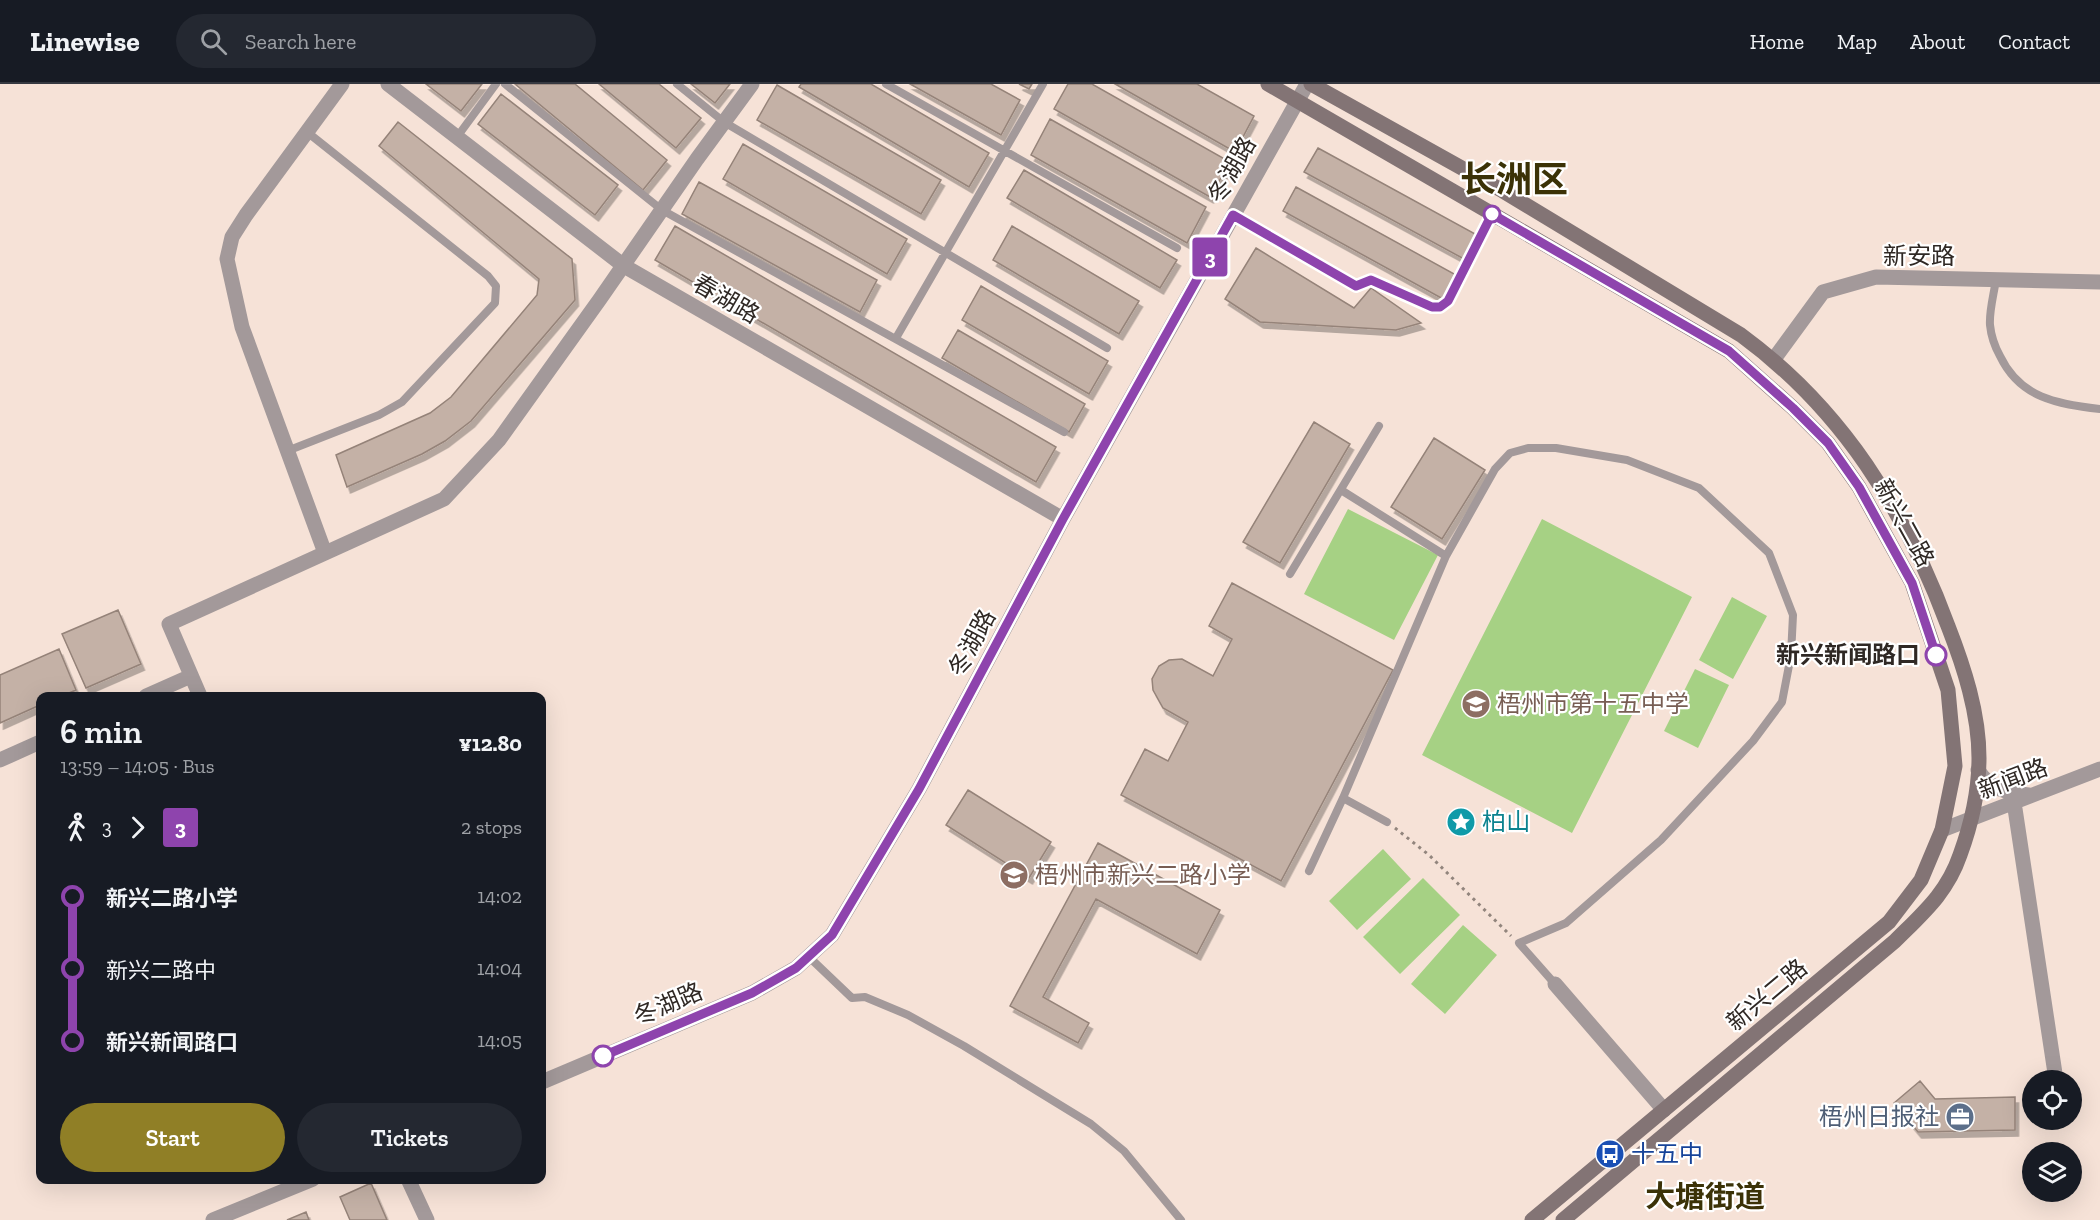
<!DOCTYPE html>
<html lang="en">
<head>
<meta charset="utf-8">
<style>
	body { margin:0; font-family:"Zilla Slab","Noto Sans SC",serif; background:#242831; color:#f1f3f6; height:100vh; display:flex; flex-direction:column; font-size:22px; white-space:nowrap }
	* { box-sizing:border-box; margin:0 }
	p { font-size:20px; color:#9ea1a6 }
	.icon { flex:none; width:33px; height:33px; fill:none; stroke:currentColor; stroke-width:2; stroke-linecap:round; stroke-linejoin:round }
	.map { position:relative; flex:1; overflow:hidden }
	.sheet { position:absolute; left:36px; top:608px; width:510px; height:492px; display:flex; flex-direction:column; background:#171b24; border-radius:12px; box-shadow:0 6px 24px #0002 }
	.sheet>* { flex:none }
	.badge { padding:0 12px; border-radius:4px; font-size:21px; line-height:39px }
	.buttons { position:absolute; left:2022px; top:986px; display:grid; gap:12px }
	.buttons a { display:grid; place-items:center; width:60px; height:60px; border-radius:50%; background:#171b24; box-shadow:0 6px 24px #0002; font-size:30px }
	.map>.badge { position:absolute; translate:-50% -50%; box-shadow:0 0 0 3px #fff }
	.legs { display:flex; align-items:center; gap:9px; height:66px; padding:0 24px; font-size:20px }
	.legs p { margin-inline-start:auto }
	.head { display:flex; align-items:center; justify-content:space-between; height:102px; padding:0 24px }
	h1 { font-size:33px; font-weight:600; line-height:45px }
	.cta { display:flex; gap:12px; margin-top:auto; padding:12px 24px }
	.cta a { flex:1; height:69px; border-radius:36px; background:#907f26; color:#fff; font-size:24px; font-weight:600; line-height:69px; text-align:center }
	.cta a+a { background:#242831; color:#f1f3f6 }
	ul { padding:0 24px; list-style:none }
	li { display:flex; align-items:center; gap:21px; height:72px; font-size:22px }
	li i { display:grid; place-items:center; width:9px; height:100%; margin:0 8px; background:currentColor }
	li i::after { content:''; width:15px; height:15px; margin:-8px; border:4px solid; border-radius:50%; background:#171b24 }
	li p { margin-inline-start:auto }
	li:first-child i { background:linear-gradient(#0000 50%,currentColor 0) }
	li:last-child i { background:linear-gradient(currentColor 50%,#0000 0) }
	header { display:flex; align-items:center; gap:36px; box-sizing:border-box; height:84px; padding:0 30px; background:#171b24; border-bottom:2px solid #363941 }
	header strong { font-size:28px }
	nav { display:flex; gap:33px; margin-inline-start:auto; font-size:21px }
	.search { width:420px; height:54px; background:#242831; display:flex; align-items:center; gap:15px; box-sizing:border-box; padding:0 21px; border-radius:33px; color:#9ea1a6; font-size:22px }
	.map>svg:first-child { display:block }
</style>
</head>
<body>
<header>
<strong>Linewise</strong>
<div class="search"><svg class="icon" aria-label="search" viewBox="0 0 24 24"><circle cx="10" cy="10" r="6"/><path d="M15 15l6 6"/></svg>Search here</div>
<nav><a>Home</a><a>Map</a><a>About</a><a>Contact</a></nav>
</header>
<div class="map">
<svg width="2100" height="1136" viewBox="0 0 2100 1136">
	<defs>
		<filter id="shadow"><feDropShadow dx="3.5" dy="6" stdDeviation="0" flood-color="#0004"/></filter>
	</defs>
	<rect width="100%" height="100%" fill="#f6e2d7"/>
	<!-- green -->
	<path fill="#a6d184" d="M1348,425L1438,471L1394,556L1304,510Z
		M1542,435L1692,513L1572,749L1422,671Z
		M1732,513L1767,532L1733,595L1699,576Z
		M1695,585L1729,601L1698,664L1664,647Z
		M1383,765L1411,795L1357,846L1329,817Z
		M1423,794L1460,831L1400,890L1363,853Z
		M1463,841L1497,871L1445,930L1411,900Z"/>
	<!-- building -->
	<path fill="#c4b1a6" stroke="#958379" stroke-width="1.5" filter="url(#shadow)" d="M426,0H482L461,27Z
		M515,0H575L667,76L643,106Z
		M599,0H659L701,34L676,64Z
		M691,0H730L715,19Z
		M801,0H871L989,69L969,103L799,3Z
		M910,0H991L1020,16L1001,51Z
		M1019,0H1032L1029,5Z
		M1068,0H1092L1230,78L1210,113L1054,25Z
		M1115,0H1197L1254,32L1235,68Z
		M777,1L941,96L921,130L757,36Z
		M501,10L618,101L595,131L478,40Z
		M1050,35L1206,123L1187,159L1031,71Z
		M398,38L572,175L575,216L471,337L445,357L422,370L347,403L336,371L430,329L451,313L537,211L539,195L379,62Z
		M743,60L907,155L887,190L723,95Z
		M1318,64L1477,151L1464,175L1304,88Z
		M1024,86L1177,176L1160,204L1007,114Z
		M699,98L877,196L860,228L682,130Z
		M1296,103L1456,191L1443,215L1283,127Z
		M675,142L1056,363L1036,398L655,176Z
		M1012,142L1139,217L1119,250L993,176Z
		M1256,164L1354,224L1371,204L1421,239L1396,246L1260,238L1225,215Z
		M981,202L1108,277L1089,310L962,236Z
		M958,246L1085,320L1069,348L942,274Z
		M1314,338L1350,360L1280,479L1243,458Z
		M1434,354L1485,386L1442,455L1391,423Z
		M1232,499L1393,586L1281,797L1121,711L1145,665L1168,677L1188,638L1163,624L1153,606L1152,595L1159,582L1169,576L1182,575L1213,592L1232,555L1209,542Z
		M118,526L141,580L86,604L62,550Z
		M59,565L76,606L62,612H40V621L0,639V591Z
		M968,706L1051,758L1029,794L946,741Z
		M1098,759L1220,826L1197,870L1096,815L1043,913L1089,939L1078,959L1010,922Z
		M1920,997L1935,1015L2015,1013V1046L1918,1048L1894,1019Z
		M371,1099L387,1136H350L340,1113Z
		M306,1128L309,1136H287Z"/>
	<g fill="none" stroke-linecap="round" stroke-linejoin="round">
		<!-- path -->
		<path stroke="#92857d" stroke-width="3" stroke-dasharray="3 4.5" stroke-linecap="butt" d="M1395,744L1429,771L1511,852"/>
		<!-- lane -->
		<path stroke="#a3999a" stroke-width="8" d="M505,0L662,126L1064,348
			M677,0L724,38L1107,264
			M886,0L1177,164
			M457,53L496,0
			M1233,131L1355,202L1371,196L1432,223H1440L1448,217L1492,130
			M1996,195C1994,210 1989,227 1990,241C1991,251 1995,263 2000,272C2020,314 2057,320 2100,325
			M896,254L1043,0
			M287,367L379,331L402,318L495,219L496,202L488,192L307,48
			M1341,406L1446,472
			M1290,490L1379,342
			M1343,714L1387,738
			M1309,787L1343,714L1446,472L1495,385L1510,369L1528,364H1556L1627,376L1699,404L1769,469L1793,531L1791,571L1782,618L1753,657L1661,756L1566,839L1519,859L1555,900
			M809,873L852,914L865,913L908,931L964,962L1091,1040L1124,1067L1181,1136"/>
		<!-- street -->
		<path stroke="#a3999a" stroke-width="15" d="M388,0L624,182L1063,435
			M1774,275L1823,208L1876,193L2100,198
			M325,469L242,243L227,175L232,153L246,131L342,0
			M146,612L191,592
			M200,612L169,540L444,415L499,356L600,215L697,75L752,0
			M0,676L40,658
			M1978,686C1989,705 2007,709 2029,711
			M2014,718L2056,996
			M1942,746L2100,685
			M1555,900L1664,1026
			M542,998L752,909L796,884L832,851L919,705L1063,435L1307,0
			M408,1095L427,1136
			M213,1136L313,1095"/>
		<!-- secondary -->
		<path stroke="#837475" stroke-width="15" d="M1268,0L1729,267L1793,324L1828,359L1859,403L1912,499L1948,606L1955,682L1942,746L1921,796L1889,838L1532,1136
			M1311,0L1503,107L1741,251C1842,325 1905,426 1948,542C1964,583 1979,629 1979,674C1979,706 1971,741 1960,771C1947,809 1923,829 1895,857L1563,1136"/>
	</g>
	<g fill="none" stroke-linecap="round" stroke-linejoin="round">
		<!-- line-1 casing -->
		<g stroke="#fff" stroke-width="14">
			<path id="line-1" d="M603,972L752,909L796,884L832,851L919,705L1063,435L1233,131L1356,202L1371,196L1432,223H1440L1448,217L1492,130L1729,267L1793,324L1828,359L1859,403L1912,499L1936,571"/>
		</g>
		<!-- line-1 -->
		<use href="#line-1" stroke="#8e44ad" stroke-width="9"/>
	</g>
	<!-- icons -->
	<defs>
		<g id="school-disc" transform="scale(1.5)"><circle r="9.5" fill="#8d6e63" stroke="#fff"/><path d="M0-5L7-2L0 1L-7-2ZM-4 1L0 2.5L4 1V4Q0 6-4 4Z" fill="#fff"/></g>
		<g id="sight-disc" transform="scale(1.5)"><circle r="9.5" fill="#0f9aa8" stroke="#fff"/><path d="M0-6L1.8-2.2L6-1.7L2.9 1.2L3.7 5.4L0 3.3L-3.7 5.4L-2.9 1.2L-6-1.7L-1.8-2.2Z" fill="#fff"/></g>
		<g id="office-disc" transform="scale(1.5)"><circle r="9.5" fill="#5c6f8a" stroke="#fff"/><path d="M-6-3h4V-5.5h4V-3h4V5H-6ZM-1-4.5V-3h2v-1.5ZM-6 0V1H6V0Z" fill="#fff"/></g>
		<g id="bus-disc" transform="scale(1.5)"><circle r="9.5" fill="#1a4fb4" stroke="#fff"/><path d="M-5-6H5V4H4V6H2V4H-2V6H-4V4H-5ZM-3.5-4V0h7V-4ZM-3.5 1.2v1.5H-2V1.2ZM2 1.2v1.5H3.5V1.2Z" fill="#fff"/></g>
	</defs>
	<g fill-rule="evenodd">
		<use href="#school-disc" x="1476" y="620"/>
		<use href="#sight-disc" x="1461" y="738"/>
		<use href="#school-disc" x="1014" y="791"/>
		<use href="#office-disc" x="1960" y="1033"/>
		<use href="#bus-disc" x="1610" y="1070"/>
	</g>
	<!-- markers -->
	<g fill="#fff" stroke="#8e44ad" stroke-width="3">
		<circle cx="1492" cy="130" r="8"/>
		<circle cx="1936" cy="571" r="10"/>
		<circle cx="603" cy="972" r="10"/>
	</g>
	<g text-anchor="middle" stroke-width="4.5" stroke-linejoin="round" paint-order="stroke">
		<!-- street labels -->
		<g font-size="24" fill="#2f2824" stroke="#fff">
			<text transform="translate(1232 86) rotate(-61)" y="8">冬湖路</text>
			<text x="1919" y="180">新安路</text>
			<text transform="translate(726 215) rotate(30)" y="8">春湖路</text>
			<text transform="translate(1904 439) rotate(61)" y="8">新兴二路</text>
			<text transform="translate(972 559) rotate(-62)" y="8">冬湖路</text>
			<text transform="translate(2013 695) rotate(-21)" y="8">新闻路</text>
			<text transform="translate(1767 911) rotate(-40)" y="8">新兴二路</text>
			<text transform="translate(668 920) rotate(-23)" y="8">冬湖路</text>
		</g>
		<!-- stop labels -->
		<g font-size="24" font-weight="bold" fill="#2f2824" stroke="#fff" text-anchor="end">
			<text x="1920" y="579">新兴新闻路口</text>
		</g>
		<!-- education labels -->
		<g font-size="24" fill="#785e54" stroke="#fff" text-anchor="start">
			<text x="1497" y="628">梧州市第十五中学</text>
			<text x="1035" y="799">梧州市新兴二路小学</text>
		</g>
		<!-- culture labels -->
		<g font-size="24" fill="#0d838f" stroke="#fff" text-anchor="start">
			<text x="1482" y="746">柏山</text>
		</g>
		<!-- service labels -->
		<g font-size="24" fill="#4e5e75" stroke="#fff" text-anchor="end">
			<text x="1939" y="1041">梧州日报社</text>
		</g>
		<!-- transit labels -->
		<g font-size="24" fill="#164399" stroke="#fff" text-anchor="start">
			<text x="1631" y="1078">十五中</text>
		</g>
		<!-- district labels -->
		<g font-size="30" font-weight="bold" fill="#3b3207" stroke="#fff">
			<text x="1705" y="1123">大塘街道</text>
		</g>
		<!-- town labels -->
		<g font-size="36" font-weight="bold" fill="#3b3207" stroke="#fff">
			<text x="1514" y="108">长洲区</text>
		</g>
	</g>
</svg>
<div class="buttons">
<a><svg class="icon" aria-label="locate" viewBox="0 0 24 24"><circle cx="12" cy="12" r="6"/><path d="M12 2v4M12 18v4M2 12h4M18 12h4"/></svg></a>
<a><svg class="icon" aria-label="layers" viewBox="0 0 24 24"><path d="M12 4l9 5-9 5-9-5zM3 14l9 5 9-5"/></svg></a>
</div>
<b class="badge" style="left:1210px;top:173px;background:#8e44ad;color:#fff">3</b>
<section class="sheet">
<div class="head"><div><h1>6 min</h1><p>13:59 – 14:05 · Bus</p></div><b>¥12.80</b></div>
<div class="legs"><svg class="icon" aria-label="walk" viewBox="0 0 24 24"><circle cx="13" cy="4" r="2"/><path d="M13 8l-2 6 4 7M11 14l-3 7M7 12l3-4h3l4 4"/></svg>3<svg class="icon" aria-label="forward" viewBox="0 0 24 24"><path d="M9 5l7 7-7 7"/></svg><b class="badge" style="background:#8e44ad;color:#fff">3</b><p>2 stops</p></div>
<ul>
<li><i style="color:#8e44ad"></i><b>新兴二路小学</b><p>14:02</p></li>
<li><i style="color:#8e44ad"></i><span>新兴二路中</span><p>14:04</p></li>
<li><i style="color:#8e44ad"></i><b>新兴新闻路口</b><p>14:05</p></li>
</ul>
<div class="cta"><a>Start</a><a>Tickets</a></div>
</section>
</div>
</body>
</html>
